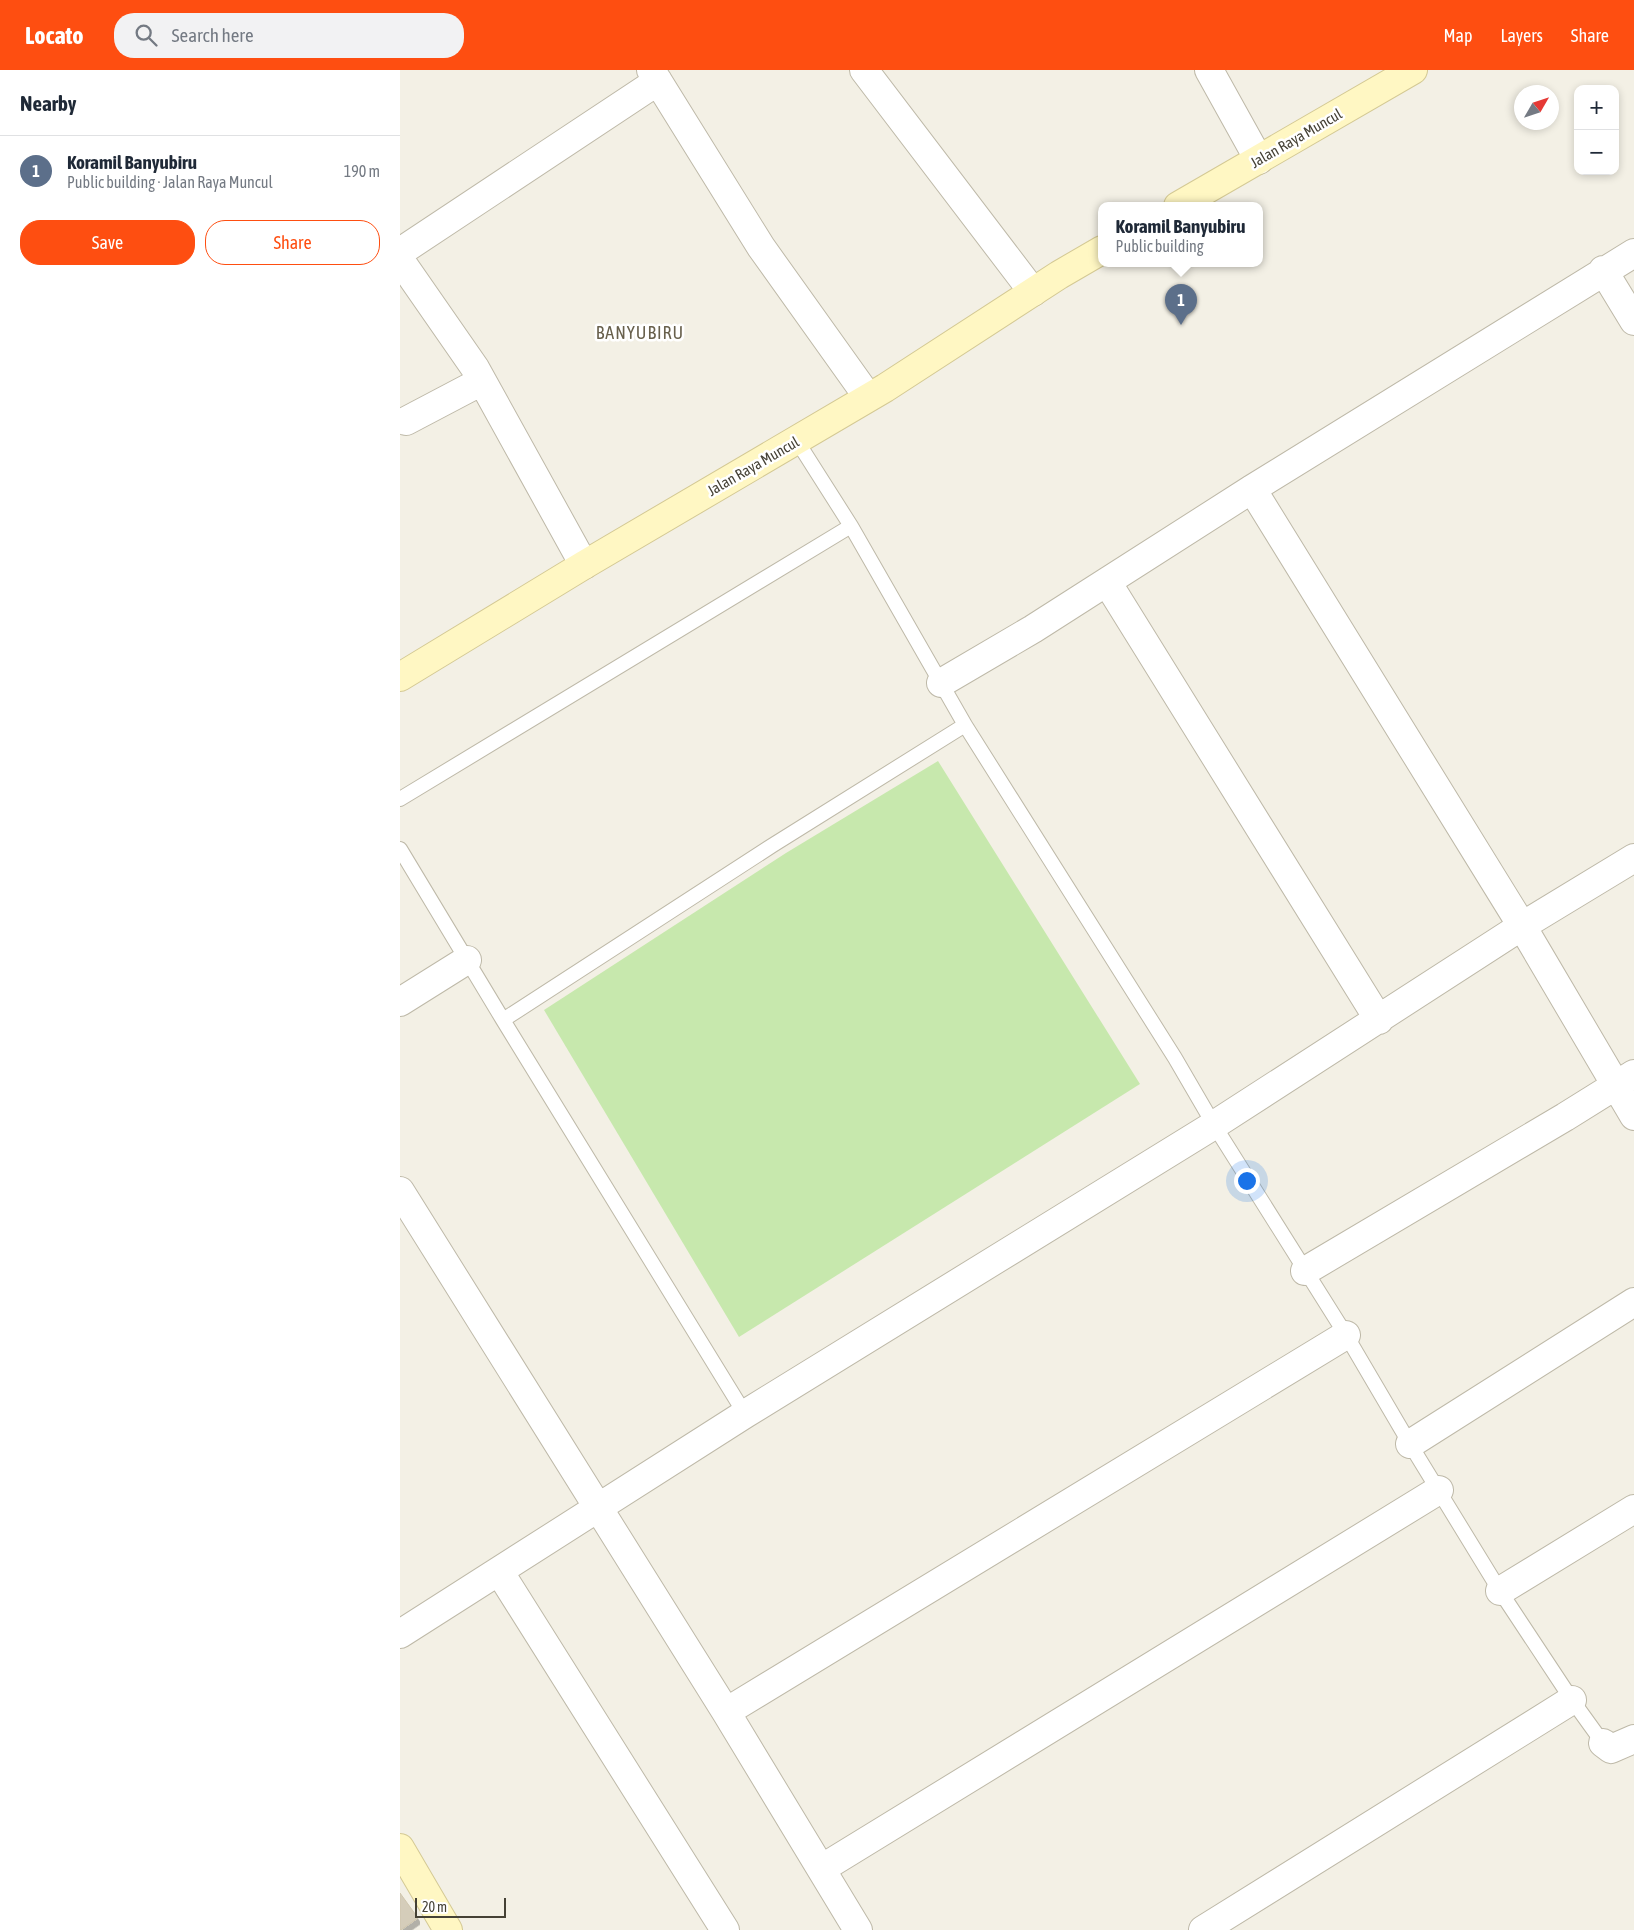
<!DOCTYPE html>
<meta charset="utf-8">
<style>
:root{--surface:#fff;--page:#f2f2f3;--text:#1f2937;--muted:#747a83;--line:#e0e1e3;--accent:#fe4e11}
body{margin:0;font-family:"Asap Condensed",sans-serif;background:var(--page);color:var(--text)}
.controls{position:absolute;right:15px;top:15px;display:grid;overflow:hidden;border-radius:10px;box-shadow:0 2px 8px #0003}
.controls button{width:45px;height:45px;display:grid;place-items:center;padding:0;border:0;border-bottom:1px solid var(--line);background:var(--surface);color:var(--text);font:25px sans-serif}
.compass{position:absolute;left:1114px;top:15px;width:45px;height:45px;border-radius:50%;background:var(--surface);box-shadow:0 2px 8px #0003;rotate:51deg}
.scale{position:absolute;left:15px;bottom:12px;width:91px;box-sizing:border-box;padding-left:5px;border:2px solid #454135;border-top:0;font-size:14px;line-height:18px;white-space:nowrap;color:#454135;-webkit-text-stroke:4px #fff;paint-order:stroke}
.you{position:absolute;left:846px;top:1110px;width:18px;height:18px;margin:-12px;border:4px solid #fff;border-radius:50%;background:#1a73e8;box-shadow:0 0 0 8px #1a73e833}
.badge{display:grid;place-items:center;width:32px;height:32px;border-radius:50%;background:var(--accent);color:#fff;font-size:16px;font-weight:700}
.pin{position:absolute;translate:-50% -41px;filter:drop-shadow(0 1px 2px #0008)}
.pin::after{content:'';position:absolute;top:26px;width:18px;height:15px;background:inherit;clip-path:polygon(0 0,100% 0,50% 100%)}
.popup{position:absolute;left:698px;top:132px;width:165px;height:65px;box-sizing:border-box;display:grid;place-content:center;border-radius:10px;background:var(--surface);filter:drop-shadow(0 1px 4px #0005);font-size:16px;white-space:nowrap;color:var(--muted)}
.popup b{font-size:19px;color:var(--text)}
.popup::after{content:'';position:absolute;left:50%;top:100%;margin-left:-10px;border:10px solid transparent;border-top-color:var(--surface)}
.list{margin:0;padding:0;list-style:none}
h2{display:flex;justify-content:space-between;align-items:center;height:65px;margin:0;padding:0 20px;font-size:21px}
h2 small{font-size:16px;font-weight:400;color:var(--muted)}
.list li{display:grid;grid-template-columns:32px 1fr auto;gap:15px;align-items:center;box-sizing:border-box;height:70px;padding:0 20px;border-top:1px solid var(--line)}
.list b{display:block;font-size:19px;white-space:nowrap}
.list p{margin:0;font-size:16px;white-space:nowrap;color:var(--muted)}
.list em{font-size:16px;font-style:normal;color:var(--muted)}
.actions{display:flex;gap:10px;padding:15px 20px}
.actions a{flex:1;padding:11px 0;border:1px solid var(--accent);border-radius:20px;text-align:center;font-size:18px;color:var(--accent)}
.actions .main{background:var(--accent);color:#fff}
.icon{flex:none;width:28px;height:28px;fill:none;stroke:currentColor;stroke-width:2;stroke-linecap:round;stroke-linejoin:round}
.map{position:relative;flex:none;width:1234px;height:1860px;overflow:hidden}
header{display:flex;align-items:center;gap:30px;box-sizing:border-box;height:70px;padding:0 25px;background:var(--accent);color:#fff}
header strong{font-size:24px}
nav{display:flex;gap:28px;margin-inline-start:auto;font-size:18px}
.search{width:350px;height:45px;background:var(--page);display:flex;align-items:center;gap:12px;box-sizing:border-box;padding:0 18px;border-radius:20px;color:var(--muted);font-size:19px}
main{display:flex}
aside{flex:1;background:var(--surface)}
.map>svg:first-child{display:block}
.green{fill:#c7e8ad}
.building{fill:#d5cdba;stroke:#d0c6ad;filter:url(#shadow)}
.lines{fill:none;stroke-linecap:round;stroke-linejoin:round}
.service-casing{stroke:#beb9a8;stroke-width:16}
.minor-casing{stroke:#beb9a8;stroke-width:30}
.secondary-casing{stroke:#d4c994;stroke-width:30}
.service{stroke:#fff;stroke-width:14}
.minor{stroke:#fff;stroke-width:28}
.secondary{stroke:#fff7c3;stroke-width:28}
.labels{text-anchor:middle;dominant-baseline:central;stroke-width:5;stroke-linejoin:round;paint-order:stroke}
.street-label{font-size:15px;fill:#454135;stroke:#fff}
.quarter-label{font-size:18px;letter-spacing:1px;fill:#68604c;stroke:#fff}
</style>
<header>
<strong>Locato</strong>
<div class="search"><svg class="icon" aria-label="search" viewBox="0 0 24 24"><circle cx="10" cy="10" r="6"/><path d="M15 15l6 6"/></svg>Search here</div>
<nav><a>Map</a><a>Layers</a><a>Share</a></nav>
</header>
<main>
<aside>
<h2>Nearby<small></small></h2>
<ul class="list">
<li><span class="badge" style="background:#5c6f8a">1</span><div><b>Koramil Banyubiru</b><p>Public building · Jalan Raya Muncul</p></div><em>190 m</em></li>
</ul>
<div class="actions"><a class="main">Save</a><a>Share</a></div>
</aside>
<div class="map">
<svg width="1234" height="1860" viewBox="0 0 1234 1860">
<defs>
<filter id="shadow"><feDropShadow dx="3" dy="5.5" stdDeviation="0" flood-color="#0004"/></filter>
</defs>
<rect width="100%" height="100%" fill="#f3f0e5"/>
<!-- green -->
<path class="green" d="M538 691 740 1014 339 1267 144 940 386 783Z"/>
<!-- building -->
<path class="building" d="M0 1823 18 1848 1 1860H0Z"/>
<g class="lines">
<!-- service casing -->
<g class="service-casing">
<path id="service" d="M397 371 451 456 565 655 775 988 814 1055 946 1265 1010 1374 1100 1521 1172 1630 1203 1673
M0 729 451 456
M0 779 103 950 345 1344
M103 950 373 775 565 655"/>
</g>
<!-- minor casing -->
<g class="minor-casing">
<path id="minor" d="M251 0 361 177 468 327
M464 0 633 222
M809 0 859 90
M0 182 258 11
M0 190 75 298 184 495
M1203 200 1234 251
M6 351 82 311
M852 419 1122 856 1234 1046
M707 512 979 950
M541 613 633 559 852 419 1234 183
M0 932 67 890
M0 1121 326 1642 458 1860
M905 1201 1165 1047 1234 1004
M1010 1374 1234 1232
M99 1501 325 1860
M1100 1521 1234 1439
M0 1564 345 1344 814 1055 1122 856 1234 788
M326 1642 946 1265
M1203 1673 1211 1679 1234 1669
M421 1799 1039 1420
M803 1860 1172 1630"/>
</g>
<!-- secondary casing -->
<g class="secondary-casing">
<path id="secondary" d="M778 136 1013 0
M0 607 184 495 485 318 659 205 702 180
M0 1778 48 1860"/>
</g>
<!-- service -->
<use href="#service" class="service"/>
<!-- minor -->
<use href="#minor" class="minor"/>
<!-- secondary -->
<use href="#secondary" class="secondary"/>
</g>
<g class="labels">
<!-- street labels -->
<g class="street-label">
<text transform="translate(896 68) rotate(-30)">Jalan Raya Muncul</text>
<text transform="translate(353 396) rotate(-30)">Jalan Raya Muncul</text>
</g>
<!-- quarter labels -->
<g class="quarter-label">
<text x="240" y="262">BANYUBIRU</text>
</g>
</g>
</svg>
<div class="controls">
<button>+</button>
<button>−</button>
</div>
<svg class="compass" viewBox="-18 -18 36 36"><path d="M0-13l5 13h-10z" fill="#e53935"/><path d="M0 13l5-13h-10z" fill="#747a83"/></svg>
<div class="scale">20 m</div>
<div class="you"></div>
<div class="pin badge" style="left:781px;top:255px;background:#5c6f8a">1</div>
<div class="popup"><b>Koramil Banyubiru</b>Public building</div>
</div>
</main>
